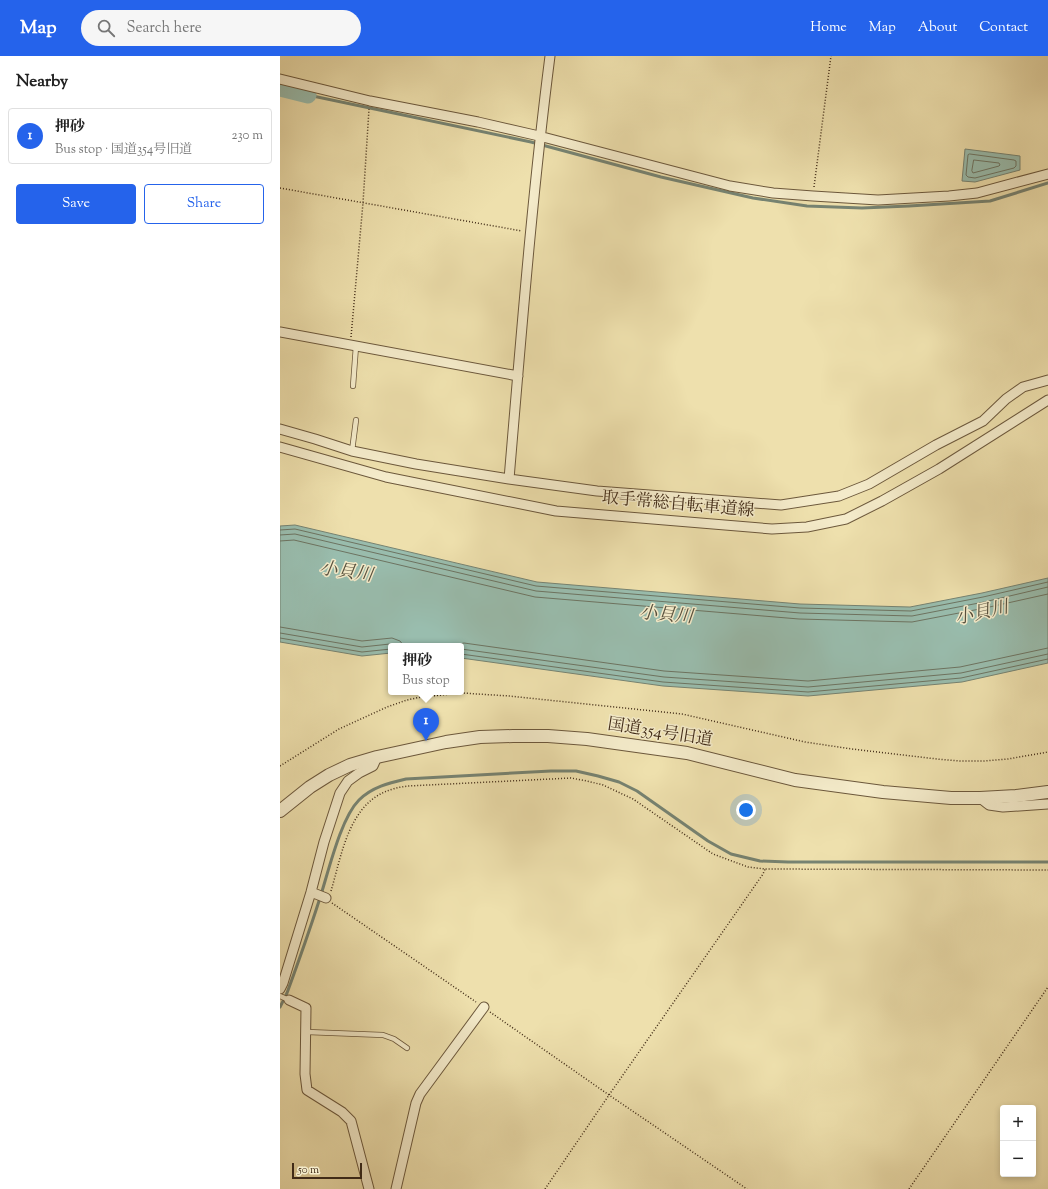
<!DOCTYPE html>
<meta charset="utf-8">
<style>
:root{--surface:#fff;--page:#f6f6f6;--text:#222;--muted:#767676;--line:#e0e0e0;--accent:#2563eb}
body{margin:0;font-family:"Sorts Mill Goudy","Noto Serif JP",serif;background:var(--page);color:var(--text)}
.controls{position:absolute;right:12px;bottom:12px;display:grid;overflow:hidden;border-radius:4px;box-shadow:0 2px 6px #0003}
.controls button{width:36px;height:36px;display:grid;place-items:center;padding:0;border:0;border-bottom:1px solid var(--line);background:var(--surface);color:var(--text);font:20px sans-serif}
.scale{position:absolute;left:12px;bottom:10px;width:70px;box-sizing:border-box;padding-left:4px;border:2px solid #412b17;border-top:0;font-size:11px;line-height:14px;white-space:nowrap;color:#412b17;-webkit-text-stroke:3px #f4ebca;paint-order:stroke}
.you{position:absolute;left:466px;top:754px;width:14px;height:14px;margin:-10px;border:3px solid #fff;border-radius:50%;background:#1a73e8;box-shadow:0 0 0 6px #1a73e833}
.badge{display:grid;place-items:center;width:26px;height:26px;border-radius:50%;background:var(--accent);color:#fff;font-size:13px;font-weight:700}
.pin{position:absolute;translate:-50% -33px;filter:drop-shadow(0 1px 2px #0008)}
.pin::after{content:'';position:absolute;top:21px;width:14px;height:12px;background:inherit;clip-path:polygon(0 0,100% 0,50% 100%)}
.popup{position:absolute;left:108px;top:587px;width:76px;height:52px;box-sizing:border-box;display:grid;place-content:center;border-radius:4px;background:var(--surface);filter:drop-shadow(0 1px 3px #0005);font-size:13px;white-space:nowrap;color:var(--muted)}
.popup b{font-size:15px;color:var(--text)}
.popup::after{content:'';position:absolute;left:50%;top:100%;margin-left:-8px;border:8px solid transparent;border-top-color:var(--surface)}
.list{margin:0;padding:0;list-style:none}
h2{display:flex;justify-content:space-between;align-items:center;height:52px;margin:0;padding:0 16px;font-size:17px}
h2 small{font-size:13px;font-weight:400;color:var(--muted)}
.list li{display:grid;grid-template-columns:26px 1fr auto;gap:12px;align-items:center;box-sizing:border-box;height:56px;margin:0 8px 8px;padding:0 8px;border:1px solid var(--line);border-radius:4px}
.list b{display:block;font-size:15px;white-space:nowrap}
.list p{margin:0;font-size:13px;white-space:nowrap;color:var(--muted)}
.list em{font-size:13px;font-style:normal;color:var(--muted)}
.actions{display:flex;gap:8px;padding:12px 16px}
.actions a{flex:1;padding:9px 0;border:1px solid var(--accent);border-radius:4px;text-align:center;font-size:14px;color:var(--accent)}
.actions .main{background:var(--accent);color:#fff}
.icon{flex:none;width:22px;height:22px;fill:none;stroke:currentColor;stroke-width:2;stroke-linecap:round;stroke-linejoin:round}
.map{position:relative;flex:none;width:768px;height:1133px;overflow:hidden}
header{display:flex;align-items:center;gap:24px;box-sizing:border-box;height:56px;padding:0 20px;background:var(--accent);color:#fff}
header strong{font-size:19px}
nav{display:flex;gap:22px;margin-inline-start:auto;font-size:14px}
.search{width:280px;height:36px;background:var(--page);display:flex;align-items:center;gap:10px;box-sizing:border-box;padding:0 14px;border-radius:22px;color:var(--muted);font-size:15px}
main{display:flex}
aside{flex:1;background:var(--surface)}
.map>svg:first-child{display:block}
.water{fill:#99bdae;stroke:#768372}
.lines{fill:none;stroke-linecap:round;stroke-linejoin:round}
.shore{stroke:#6d7462;stroke-width:1}
.stream{stroke:#768372;stroke-width:3}
.river{stroke:#99bdae;stroke-width:17}
.service-casing{stroke:#6c583c;stroke-width:6}
.minor-casing{stroke:#6c583c;stroke-width:11}
.tertiary-casing{stroke:#6c583c;stroke-width:14}
.path{stroke:#412b17;stroke-width:1.5;stroke-dasharray:1 2;stroke-linecap:butt}
.service{stroke:#f4ebca;stroke-width:4.5}
.minor{stroke:#f4ebca;stroke-width:9}
.tertiary{stroke:#f4ebca;stroke-width:12}
.labels{text-anchor:middle;dominant-baseline:central;stroke-width:3;stroke-linejoin:round;paint-order:stroke}
.street-label{font-size:17px;fill:#412b17;stroke:#f4ebca}
.water-label{font-size:18px;font-style:italic;fill:#57503d;stroke:#f4ebca}
</style>
<header>
<strong>Map</strong>
<div class="search"><svg class="icon" aria-label="search" viewBox="0 0 24 24"><circle cx="10" cy="10" r="6"/><path d="M15 15l6 6"/></svg>Search here</div>
<nav><a>Home</a><a>Map</a><a>About</a><a>Contact</a></nav>
</header>
<main>
<aside>
<h2>Nearby<small></small></h2>
<ul class="list">
<li><span class="badge">1</span><div><b>押砂</b><p>Bus stop · 国道354号旧道</p></div><em>230 m</em></li>
</ul>
<div class="actions"><a class="main">Save</a><a>Share</a></div>
</aside>
<div class="map">
<svg width="768" height="1133" viewBox="0 0 768 1133">
<rect width="100%" height="100%" fill="#eee0ad"/>
<filter id="stains"><feTurbulence type="fractalNoise" baseFrequency=".005" numOctaves="4"/><feColorMatrix values="0 0 0 0 .2 0 0 0 0 .09 0 0 0 0 .02 0 0 0 .5 -.17"/></filter>
<radialGradient id="worn" r=".72"><stop offset=".6" stop-color="#630" stop-opacity="0"/><stop offset="1" stop-color="#630" stop-opacity=".3"/></radialGradient>
<!-- water -->
<path class="water" d="M685 93 740 100V114L695 126 682 125Z
M15 469 257 526 520 548 630 551 702 537 768 522V607L682 626 528 640 383 630 181 602V590H111V597L82 600 0 586V470Z"/>
<g class="lines">
<!-- shore -->
<path class="shore" d="M690 98 734 104 736 105V110L734 112 695 122 688 121 686 119 688 99Z
M694 104 719 107 720 109 719 110 693 117 692 115Z
M0 474 15 473 256 530 520 552 631 555 703 541 768 526
M0 479 15 478 256 535 520 557 632 560 704 546 768 531
M0 485 14 484 255 541 519 563 632 566 705 552 768 538
M0 571 82 585 112 582 120 585 124 590
M0 577 82 591 110 588 116 590
M0 582 82 596 111 593
M173 590 179 588 184 587 384 615 528 625 680 611 768 592
M181 593 384 621 528 631 681 617 768 598
M181 598 383 626 528 636 681 622 768 603"/>
<!-- stream -->
<path class="stream" d="M28 39 251 86 381 121 473 142 527 150 582 152 629 150 710 145 768 127
M0 951 7 937C18 907 29 876 39 845 48 818 60 763 79 744 92 731 109 727 126 723L271 715H296L318 720 339 726 357 735 428 785 451 798 480 805 508 806H768"/>
<!-- river -->
<path class="river" d="M0 32 28 39"/>
<!-- service casing -->
<g class="service-casing">
<path id="service" d="M73 330 76 290
M72 395 76 364
M0 940 9 944
M27 976 103 979 114 983 127 992"/>
</g>
<!-- minor casing -->
<g class="minor-casing">
<path id="minor" d="M0 23 90 45 198 66 259 80 450 130 493 137 533 140 598 144 669 140 697 137 768 118
M0 276 238 320
M0 373 35 383 72 395 136 408 229 423 317 435 501 449 559 440 589 428 656 389 703 365 726 343 743 331 768 324
M0 391 106 421 276 455 492 473 527 471 566 463 602 445 659 413 768 344
M229 423C241 282 252 140 270 0
M700 742 709 749 723 751 768 748
M31 836 46 842
M0 933 3 927 31 836 44 786 60 737 68 725 79 717 93 710 97 701
M9 944 26 952 25 1018 27 1034 62 1056 71 1065 89 1133
M116 1133 136 1047 140 1038 204 951"/>
</g>
<!-- tertiary casing -->
<g class="tertiary-casing">
<path id="tertiary" d="M0 755 30 731 49 719 70 709 97 701 166 686 200 681 233 680H268L307 683 407 697 515 724 603 736 671 742H700L736 740 768 736"/>
</g>
<!-- path -->
<path class="path" d="M534 131 551 0
M0 132 242 175
M71 281 83 147 89 53
M0 710 59 673 107 651 127 644 141 641 182 637 229 640 402 658 525 686 572 693 657 703 680 705H704L728 703 768 696
M51 835C62 798 69 745 113 733 118 731 123 731 128 730L291 722 307 725 323 729 353 743 433 798 468 811 485 813 768 814
M52 847 196 946
M210 956 329 1039 467 1133
M265 1133 329 1039 483 818 485 813
M629 1133 768 931"/>
<!-- service -->
<use href="#service" class="service"/>
<!-- minor -->
<use href="#minor" class="minor"/>
<!-- tertiary -->
<use href="#tertiary" class="tertiary"/>
</g>
<g class="labels">
<!-- street labels -->
<g class="street-label">
<text transform="translate(398 449) rotate(5)">取手常総自転車道線</text>
<text transform="translate(380 677) rotate(9)">国道354号旧道</text>
</g>
<!-- water labels -->
<g class="water-label">
<text transform="translate(66 517) rotate(8)">小貝川</text>
<text transform="translate(702 558) rotate(-13)">小貝川</text>
<text transform="translate(386 560) rotate(5)">小貝川</text>
</g>
</g>
<rect width="100%" height="100%" filter="url(#stains)"/>
<rect width="100%" height="100%" fill="url(#worn)"/>
</svg>
<div class="controls">
<button>+</button>
<button>−</button>
</div>
<div class="scale">50 m</div>
<div class="you"></div>
<div class="pin badge" style="left:146px;top:685px">1</div>
<div class="popup"><b>押砂</b>Bus stop</div>
</div>
</main>
